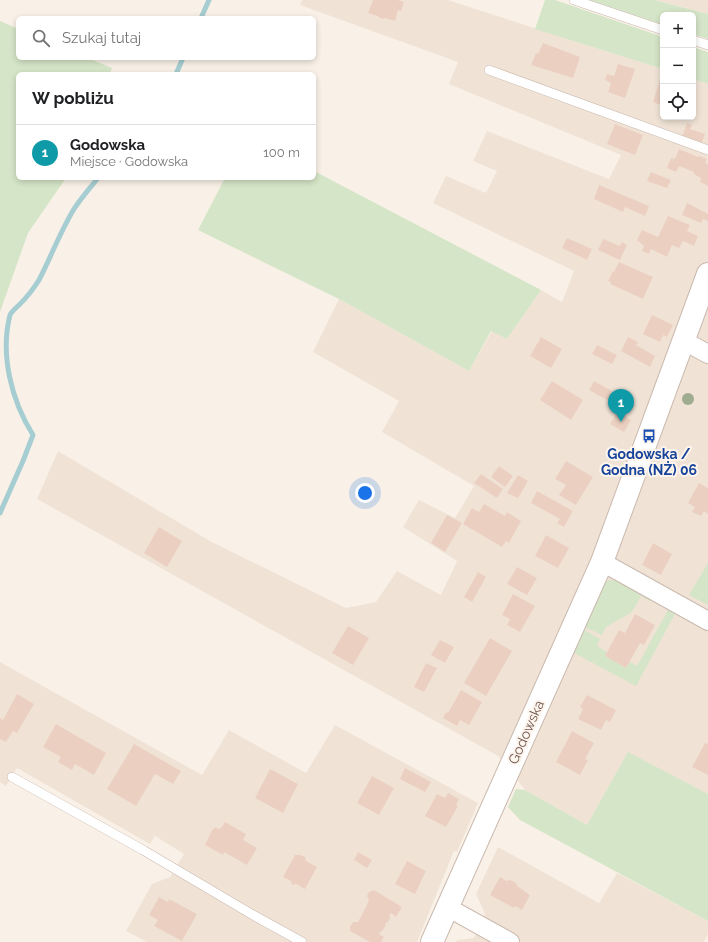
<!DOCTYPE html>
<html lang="pl">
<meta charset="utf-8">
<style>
:root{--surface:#fff;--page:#f6f6f6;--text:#202124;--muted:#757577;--line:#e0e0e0;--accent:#d46f5c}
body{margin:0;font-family:Raleway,sans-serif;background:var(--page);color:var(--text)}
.controls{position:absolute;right:12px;top:12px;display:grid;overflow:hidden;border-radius:6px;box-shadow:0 2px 6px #0003}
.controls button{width:36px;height:36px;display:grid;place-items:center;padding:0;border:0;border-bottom:1px solid var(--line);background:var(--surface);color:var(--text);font:20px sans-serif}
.you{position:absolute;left:365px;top:493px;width:14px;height:14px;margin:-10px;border:3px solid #fff;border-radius:50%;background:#1a73e8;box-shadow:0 0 0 6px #1a73e833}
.badge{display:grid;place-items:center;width:26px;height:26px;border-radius:50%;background:var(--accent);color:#fff;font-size:13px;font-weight:700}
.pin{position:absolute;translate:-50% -33px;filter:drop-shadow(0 1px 2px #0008)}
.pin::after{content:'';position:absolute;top:21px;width:14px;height:12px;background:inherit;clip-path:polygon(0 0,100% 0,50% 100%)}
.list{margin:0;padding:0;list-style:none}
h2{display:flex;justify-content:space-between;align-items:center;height:52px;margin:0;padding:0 16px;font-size:17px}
h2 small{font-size:13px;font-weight:400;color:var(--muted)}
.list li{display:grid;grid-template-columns:26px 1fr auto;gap:12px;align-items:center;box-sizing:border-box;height:56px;padding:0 16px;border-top:1px solid var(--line)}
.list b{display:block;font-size:15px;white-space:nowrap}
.list p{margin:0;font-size:13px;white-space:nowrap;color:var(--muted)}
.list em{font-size:13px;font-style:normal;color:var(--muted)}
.icon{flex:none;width:22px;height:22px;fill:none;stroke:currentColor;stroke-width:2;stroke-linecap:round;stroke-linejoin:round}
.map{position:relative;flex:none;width:708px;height:942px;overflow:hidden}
.search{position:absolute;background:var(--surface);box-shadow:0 2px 6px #0003;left:16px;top:16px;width:300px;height:44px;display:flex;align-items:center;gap:10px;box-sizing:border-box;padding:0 14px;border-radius:6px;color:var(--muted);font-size:15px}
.panel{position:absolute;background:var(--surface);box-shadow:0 2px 6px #0003;left:16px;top:72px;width:300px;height:108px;border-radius:6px}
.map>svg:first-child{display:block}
.residential{fill:#f0e3d6}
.green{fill:#d5e5c7}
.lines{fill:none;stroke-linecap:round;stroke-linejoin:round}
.stream{stroke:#a6cdd1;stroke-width:5}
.building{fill:#ebd0c2}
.service-casing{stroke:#cab9ae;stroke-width:10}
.minor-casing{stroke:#cab9ae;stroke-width:20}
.tertiary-casing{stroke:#cab9ae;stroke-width:24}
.service{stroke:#fff;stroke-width:9}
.minor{stroke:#fff;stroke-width:18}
.tertiary{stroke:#fff;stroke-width:22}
.tree{fill:#a0ac90}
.labels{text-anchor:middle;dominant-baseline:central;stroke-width:4;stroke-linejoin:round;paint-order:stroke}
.transit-label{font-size:14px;font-weight:bold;fill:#164399;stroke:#fdf5ed}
.street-label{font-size:14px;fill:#70584f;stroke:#fdf5ed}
</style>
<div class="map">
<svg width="708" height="942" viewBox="0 0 708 942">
<rect width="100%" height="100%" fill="#f9f1e7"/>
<!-- residential -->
<path class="residential" d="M302 0H448L583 44 663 69V117H693V79L708 84V794L628 753 587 825 525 790 498 756 37 499 58 451 210 541 346 608 376 602 397 571 441 595 457 561 403 527 419 500 455 518 474 486 382 432 399 401 313 352 339 299 469 371 492 331 507 339 541 290 562 302 574 271 433 203 446 176 486 193 497 171 473 161 487 131 609 179 621 155 449 84 458 62 300 5Z
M656 0H708V14L697 11Z
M0 662 202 775 229 730 306 773 335 725 478 803 457 852 454 851 417 942H147L126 931 152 884 170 877 184 854 155 836 150 844 17 768 6 786 0 782Z
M498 847 599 903 617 873 708 921V934L704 942H456L457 940 474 938 485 914 476 894Z"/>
<!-- green -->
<path class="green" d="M545 0H555L663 37V69L535 29Z
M589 0H655L708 14V39L693 34V15H663V25Z
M0 21 18 29V58H88L112 68 110 74H18V178H66L28 233 0 312Z
M693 47 708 52V84L693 79Z
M314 171 541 290 507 339 491 331 469 371 339 299 198 230 225 178H314Z
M708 563V605L689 595Z
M609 580 619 581 651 599 650 601 641 596 632 612 606 627 602 635 582 626 601 585Z
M668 610 675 614 636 686 574 653V645L581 628 600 639 597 646 607 652 605 656 626 668 630 662 637 666Z
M628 752 708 794V921L520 820 508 807 516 789 525 790 587 825Z"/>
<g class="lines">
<!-- stream -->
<path class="stream" d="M201 18 209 0
M176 74 183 58
M0 513 23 461 33 435C11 400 0 354 10 315 12 311 17 307 20 304 27 297 34 288 39 280 51 257 60 232 74 209 81 198 90 188 98 178"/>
</g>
<!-- building -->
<path class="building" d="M373 0H398L404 2 401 11 398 10 395 21 385 18 383 19 380 18 378 16 368 13Z
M543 43 580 57 573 78 531 65 536 53 538 54Z
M618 64 635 69 625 98 608 92 611 83 605 80 607 74 614 76Z
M660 80 663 81V106L653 102Z
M687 123 692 125 690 129 705 134 701 145 682 137Z
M615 124 643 135 635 155 607 144Z
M679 149 698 157 699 156 707 159 705 163 708 164V186L700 182 701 178 694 174V172L679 166 676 172 667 168 671 158 675 159Z
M651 172 671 180 667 188 647 181Z
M599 185 649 206 645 216 625 207 623 212 594 199Z
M687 203 708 214V221L703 219 701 223 682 215Z
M668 216 690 225 687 231 698 236 694 246 683 241 679 248 672 245 667 257 651 249 649 254 642 251 644 246 637 240 642 230 658 237Z
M567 238 592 249 587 260 562 248Z
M603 239 620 246 622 242 627 245 620 260 598 250Z
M619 262 653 277 643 299 610 284 611 282 608 281 613 271 614 272Z
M652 315 673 325 667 337 663 335 660 342 643 334Z
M541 337 562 349 551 368 530 356Z
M628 337 638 342 636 345 655 356 650 367 621 351Z
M597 345 617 355 612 364 592 354Z
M552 381 583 400 571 420 540 400Z
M594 381 612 391 607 400 589 390Z
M618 411 631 420 624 432 610 424Z
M566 461 593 477 576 505 559 495 566 485 555 479Z
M499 466 513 476 505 487 491 477Z
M481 474 503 489 497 498 474 483Z
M518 475 528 481 518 498 507 493Z
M699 483 708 488V514L704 511 701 516 692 512 695 507 688 503Z
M537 491 573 511 564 527 557 523 560 519 531 503Z
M484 504 505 516 507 512 521 521 509 543 506 541 502 547 463 524 472 508 479 512Z
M447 515 462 523 445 552 431 543Z
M159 527 182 541 167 567 144 553Z
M546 535 569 548 558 568 535 556Z
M653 543 672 554 661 575 642 565Z
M517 567 537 578 527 595 507 584Z
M478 572 486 577 472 602 464 597Z
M513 594 535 606 520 632 507 625 510 619 502 615Z
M635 614 655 625 644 645 640 643 626 668 605 656 619 630 625 633Z
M348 626 369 638 353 665 332 653Z
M490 638 512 651 486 696 464 683Z
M440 640 454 647 445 663 431 655Z
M426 663 437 668 424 692 414 687Z
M461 690 482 702 469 725 460 720 457 726 443 718 446 712 448 713Z
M17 694 34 704 17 733 13 731 6 742 0 739V718L3 720Z
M587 695 616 710 610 722 606 720 601 730 578 719 583 709 580 707Z
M56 724 106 753 94 775 75 764 72 770 58 762 61 757 43 747Z
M572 731 594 743 585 759 588 760 580 775 556 762Z
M705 743 708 744V775L692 767Z
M134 744 181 771 173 784 155 774 136 806 107 789Z
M405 768 431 782 425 792 400 779Z
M270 769 298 784 283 813 255 798Z
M372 776 394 788 379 815 357 803Z
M448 793 459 799 456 805 458 806 446 827 425 816 437 794 445 798Z
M225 822 246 834 243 840 257 848 247 865 224 852 223 855 205 845 212 830 216 827 218 829 221 828Z
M358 852 372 860 367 868 354 860Z
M295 855H300L305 857 306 861 317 867 305 889 296 884 292 885 291 881 283 877Z
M407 861 426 871 415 894 395 884Z
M500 877 507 881 510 880 516 883 517 886 530 895 522 910 515 906 514 908 490 895Z
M374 890 402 907 396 917 391 913 389 916 390 919 387 923H385L386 925 383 930 380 932 379 934 384 937 381 942H370L350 931V927L353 922H358L369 901 367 896 369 892Z
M159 897 168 902 169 899 197 914 182 941 154 926 158 920 149 915Z"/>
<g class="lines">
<!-- service casing -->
<g class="service-casing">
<path id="service" d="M574 0 663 30
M693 40 708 45
M489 70 708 150
M12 777 143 850 253 915 302 942"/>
</g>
<!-- minor casing -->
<g class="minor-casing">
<path id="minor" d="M684 341 708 354
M602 562 708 621
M447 907 510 942"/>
</g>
<!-- tertiary casing -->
<g class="tertiary-casing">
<path id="tertiary" d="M432 942 602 562 708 274"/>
</g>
<!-- service -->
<use href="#service" class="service"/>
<!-- minor -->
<use href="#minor" class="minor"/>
<!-- tertiary -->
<use href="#tertiary" class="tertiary"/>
</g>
<!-- trees -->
<circle class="tree" cx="688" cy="399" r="6"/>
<!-- icons -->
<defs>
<g id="bus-bare" transform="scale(1.08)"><path d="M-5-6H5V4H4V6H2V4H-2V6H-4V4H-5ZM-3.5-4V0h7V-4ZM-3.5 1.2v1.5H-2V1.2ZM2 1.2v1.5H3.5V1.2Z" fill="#1a4fb4" stroke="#fdf5ed" stroke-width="2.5" paint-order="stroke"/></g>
</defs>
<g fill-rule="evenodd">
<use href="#bus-bare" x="649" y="436"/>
</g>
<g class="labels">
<!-- transit labels -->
<g class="transit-label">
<text x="649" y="454">Godowska /<tspan x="649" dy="16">Godna (NŻ) 06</tspan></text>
</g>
<!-- street labels -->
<g class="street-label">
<text transform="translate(526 732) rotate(-66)">Godowska</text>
</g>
</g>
</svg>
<div class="controls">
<button>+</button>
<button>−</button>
<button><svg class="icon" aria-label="locate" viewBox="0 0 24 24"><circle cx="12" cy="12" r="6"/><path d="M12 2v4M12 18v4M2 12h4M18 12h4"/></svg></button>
</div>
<div class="you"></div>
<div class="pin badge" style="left:621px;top:422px;background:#0f9aa8">1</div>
<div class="search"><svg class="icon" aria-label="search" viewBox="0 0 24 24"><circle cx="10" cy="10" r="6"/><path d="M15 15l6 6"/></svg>Szukaj tutaj</div>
<section class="panel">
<h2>W pobliżu<small></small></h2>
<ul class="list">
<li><span class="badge" style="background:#0f9aa8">1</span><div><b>Godowska</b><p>Miejsce · Godowska</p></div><em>100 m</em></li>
</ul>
</section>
</div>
